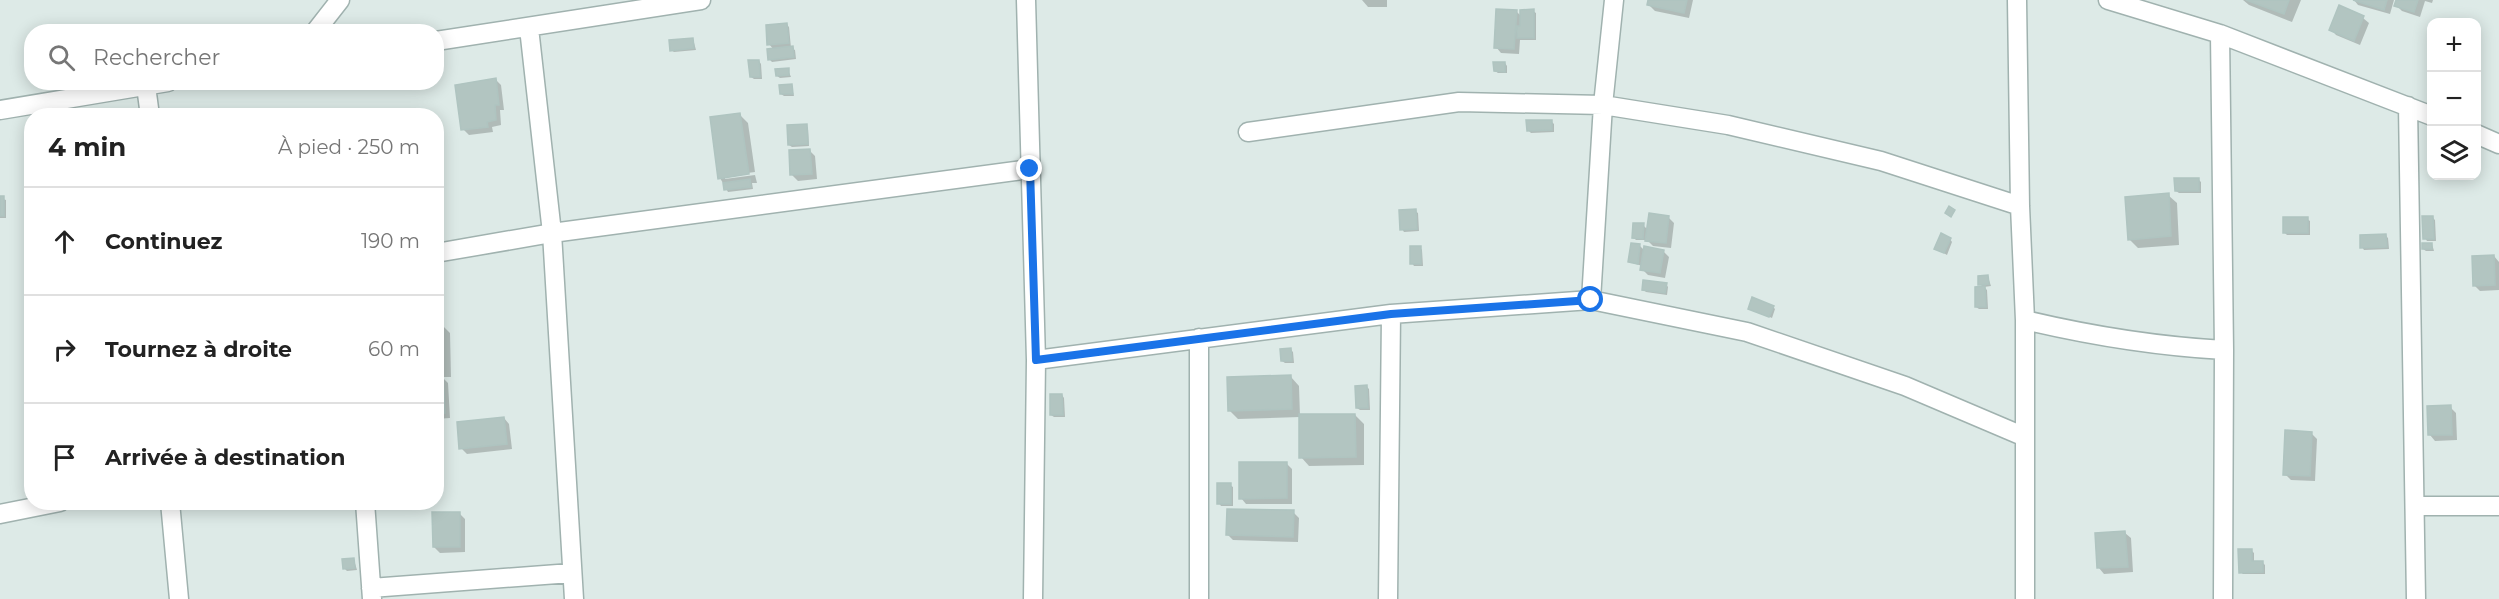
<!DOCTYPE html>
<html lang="fr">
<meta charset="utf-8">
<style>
:root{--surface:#fff;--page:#f2f2f2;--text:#222;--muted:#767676;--line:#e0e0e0}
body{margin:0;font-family:Montserrat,sans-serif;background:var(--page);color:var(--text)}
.controls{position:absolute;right:18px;top:18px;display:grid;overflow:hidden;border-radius:12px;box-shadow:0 3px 15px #0003}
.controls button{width:54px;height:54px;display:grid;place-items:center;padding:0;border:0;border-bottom:2px solid var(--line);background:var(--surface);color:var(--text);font:30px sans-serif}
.stop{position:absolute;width:18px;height:18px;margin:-14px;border:4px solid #1a73e8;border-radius:50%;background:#fff}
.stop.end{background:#1a73e8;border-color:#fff;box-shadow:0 2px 6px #0008}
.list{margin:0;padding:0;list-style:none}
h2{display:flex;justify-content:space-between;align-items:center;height:78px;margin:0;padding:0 24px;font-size:26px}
h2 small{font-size:20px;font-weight:400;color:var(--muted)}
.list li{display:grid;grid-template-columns:39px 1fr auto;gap:18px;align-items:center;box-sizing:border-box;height:108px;padding:0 24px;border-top:2px solid var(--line)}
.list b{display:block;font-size:22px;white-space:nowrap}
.list em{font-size:20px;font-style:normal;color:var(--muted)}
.icon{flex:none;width:33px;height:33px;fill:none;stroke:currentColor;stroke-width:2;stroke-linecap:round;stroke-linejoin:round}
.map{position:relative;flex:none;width:2499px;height:599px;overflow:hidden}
.search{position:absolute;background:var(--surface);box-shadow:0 3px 15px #0003;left:24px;top:24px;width:420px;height:66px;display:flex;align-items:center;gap:15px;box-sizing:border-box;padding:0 21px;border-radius:24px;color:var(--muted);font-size:22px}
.panel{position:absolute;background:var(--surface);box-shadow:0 3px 15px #0003;left:24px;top:108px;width:420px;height:402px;border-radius:24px}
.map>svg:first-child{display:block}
.shadow{fill:#0003}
.building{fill:#b2c5c1;stroke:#afc4c0;stroke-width:1.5}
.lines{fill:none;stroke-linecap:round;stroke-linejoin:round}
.minor-casing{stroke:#a0b2af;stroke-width:21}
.minor{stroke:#fff;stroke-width:18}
.route{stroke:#1a73e8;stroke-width:8}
</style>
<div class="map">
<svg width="2499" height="599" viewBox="0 0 2499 599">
<rect width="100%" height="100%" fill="#ddeae7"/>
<!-- shadow -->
<path class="shadow" d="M1362 0H1387V7H1368Z
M1650 0H1693L1689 18 1655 11 1649 5Z
M2243 0H2301L2292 22 2249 5Z
M2354 0H2394L2390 14 2358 5Z
M2398 0H2433L2432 3 2425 1 2420 17 2402 11 2396 5Z
M2340 7 2363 18 2369 23 2360 45 2336 35 2331 29Z
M1516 11 1522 17 1533 11 1536 13V40H1520L1519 54 1501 53 1496 47Z
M787 25 789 27 791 48 795 50 796 59 772 62 770 60 774 50 769 44Z
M693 39 696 50 674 52 671 50Z
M759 61 761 64 762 79H754L751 77Z
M1505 63 1507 66V73H1498L1495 71Z
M788 70 791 77 780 78 777 76Z
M496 80 501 85 504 110H500L501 125 492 127 493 132 469 135 463 129Z
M791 85 794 96H784L781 94Z
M739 114 748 123 755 172 725 176V179L755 175 757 183H752L753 189 728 192 720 178Z
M1551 121 1554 124V132L1531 133 1528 130Z
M806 125 808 128 809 146 792 147 789 145Z
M810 151 815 156 817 179 798 181 792 175Z
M2198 179 2201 182V193H2179L2176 191Z
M2168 195 2177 203 2179 245 2138 248 2129 239Z
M0 198 6 200V218H0Z
M1415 211 1418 213 1419 231 1404 232 1402 229Z
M1668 217 1674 223 1671 248 1653 246 1645 238V240H1636L1634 238 1643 225 1648 230Z
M2432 217 2435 220 2436 241H2427L2425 238Z
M2307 219 2310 221V235H2287L2284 232Z
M2385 235 2388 238 2389 249 2364 250 2362 247Z
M1950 239 1952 242 1947 255 1935 248Z
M2432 244 2434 251H2426L2423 249Z
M1640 246 1645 251H1663L1669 257 1665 278 1648 275 1642 269V266L1630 262Z
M1420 247 1422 250 1423 266H1414L1412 263Z
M2494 256 2499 262V290L2480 291 2474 285Z
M1988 277 1991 286 1984 287 1987 290 1988 309H1979L1976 307 1984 288 1980 284Z
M1666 284 1668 287 1667 295 1646 292 1643 289Z
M1773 307 1775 309 1772 318 1750 308Z
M441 324 450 333 451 377H442L448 383 450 418 436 419V325Z
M1291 350 1293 352 1294 363H1285L1282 361Z
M1291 377 1299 386 1300 416 1355 415 1364 424V465L1309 466 1301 457 1300 417 1238 419 1229 410Z
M1367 387 1369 389 1370 410H1360L1357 408Z
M1062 395 1064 398 1065 417H1054L1051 415Z
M2450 407 2456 413 2457 440 2435 441 2430 435Z
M504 418 509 424 512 449 467 454 461 448Z
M2311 433 2317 439 2315 481 2291 480 2285 474Z
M1286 463 1292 469V504H1246L1241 498Z
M1230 485 1233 487V506H1221L1219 503Z
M1293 512 1299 518 1298 542 1233 540 1228 535Z
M459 513 465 519V552L440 553 434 547Z
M2125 533 2131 538 2133 572 2104 574 2099 568Z
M2251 550 2254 553V562H2262L2265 565V574H2243L2240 572Z
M354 560 357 570 347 571 344 568Z"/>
<!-- building -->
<path class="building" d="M1648 0H1687L1684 13 1647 5Z
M2246 0H2289L2284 14Z
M2353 0H2387L2384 10Z
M2396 0H2418L2414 12 2394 6Z
M2339 5 2364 16 2354 41 2329 30Z
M1496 9 1517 10 1514 49 1494 48Z
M1534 9V38H1517V26H1520V10Z
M787 23 789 43 767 45 766 25Z
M693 38 694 48 670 51 669 40Z
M793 46 794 57 768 60 767 49Z
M748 60H759L760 77H750Z
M1493 62H1505V72L1494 71Z
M789 68V75L776 76 775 69Z
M496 78 499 105H495L496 120 487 122 488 127 461 130 455 85Z
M792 84 793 94H780L779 85Z
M740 113 749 174 718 179 710 117Z
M1526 120H1552V130L1527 131Z
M807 124 808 144 788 145 787 125Z
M810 149 812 174 790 175 789 150Z
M2174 178H2199V191H2175Z
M750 179 751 187 724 190 723 183Z
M2169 193 2171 236 2128 240 2125 197Z
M0 196H4V216H0Z
M1949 206 1955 210 1951 217 1945 213Z
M1416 209 1417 229 1400 230 1399 210Z
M1649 213 1669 216 1666 243 1645 241Z
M2422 216H2433L2434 239H2423Z
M2283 217H2308V233H2283Z
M1633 223H1644L1643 239 1632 238Z
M1941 233 1951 238 1944 253 1934 249Z
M2386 234 2387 247 2360 248V235Z
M1631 243 1640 244 1638 264 1628 262Z
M2422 243H2432V249H2422Z
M1410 246H1421V264H1410Z
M1644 246 1664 250 1660 273 1640 270Z
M2494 255 2495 285 2473 286 2472 256Z
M1988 275 1989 284 1978 285V276Z
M1643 280 1667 283 1665 293 1642 290Z
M1985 286 1986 307H1975V287Z
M1752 297 1774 306 1769 317 1748 309Z
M436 323H442L443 368 436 369Z
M1291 348 1292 361H1281L1280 349Z
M443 375 445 413 436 414V376Z
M1291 375 1292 409 1228 411 1227 377Z
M1367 385 1368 408H1356L1355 386Z
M1050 394H1062L1063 415H1050Z
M2451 405 2452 435H2428L2427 406Z
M1299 414H1355L1356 457 1299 458Z
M504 417 507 444 459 449 457 422Z
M2285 430 2312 432 2310 476 2283 475Z
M1239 462H1287V498L1239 499Z
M1217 483H1231V504H1217Z
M1227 509 1294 510 1293 537 1226 535Z
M432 512H460V547H433Z
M2125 531 2128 567 2097 568 2095 533Z
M2238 549H2252V561H2263V572L2239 573Z
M354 558 355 568 343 569 342 559Z"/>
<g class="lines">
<!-- minor casing -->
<g class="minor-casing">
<path id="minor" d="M1026 0 1036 360 1033 599
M1614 0 1603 105 1591 300 1747 332 1905 386 2025 437
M2017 0 2020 206 2025 320V599
M2108 0 2220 34 2432 116
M529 28 552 233 574 599
M315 32 340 0
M2220 34 2224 350 2223 599
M436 41 701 0
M146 86 150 116
M2408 106 2416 599
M0 110 168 82
M1248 132 1459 102 1603 105 1728 125 1881 161 2020 206
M2476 134 2499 144
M436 253 552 233 1030 169
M2025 320C2092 336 2155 346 2224 350
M1036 360 1391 314 1591 300
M170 502 179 599
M365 502 372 599
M2415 506H2499
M0 514 60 502
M371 588 571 573
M1199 599V338
M1388 599 1391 314"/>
</g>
<!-- minor -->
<use href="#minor" class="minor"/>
</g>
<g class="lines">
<!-- route -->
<path class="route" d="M1030 169 1036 360 1391 314 1591 300"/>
</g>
</svg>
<div class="controls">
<button>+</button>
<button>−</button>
<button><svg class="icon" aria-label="layers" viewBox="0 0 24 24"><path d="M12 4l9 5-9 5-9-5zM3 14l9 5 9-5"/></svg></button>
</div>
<div class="stop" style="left:1591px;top:300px"></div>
<div class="stop end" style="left:1030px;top:169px"></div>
<div class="search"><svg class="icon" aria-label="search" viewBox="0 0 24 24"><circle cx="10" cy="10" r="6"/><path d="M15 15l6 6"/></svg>Rechercher</div>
<section class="panel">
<h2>4 min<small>À pied · 250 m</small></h2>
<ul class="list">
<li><svg class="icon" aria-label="ahead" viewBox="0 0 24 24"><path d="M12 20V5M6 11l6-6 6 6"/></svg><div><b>Continuez</b></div><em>190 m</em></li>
<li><svg class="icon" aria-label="right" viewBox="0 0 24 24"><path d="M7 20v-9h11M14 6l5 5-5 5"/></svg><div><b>Tournez à droite</b></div><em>60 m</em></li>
<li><svg class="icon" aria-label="arrive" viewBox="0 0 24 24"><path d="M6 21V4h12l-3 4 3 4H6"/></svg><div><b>Arrivée à destination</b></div></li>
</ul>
</section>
</div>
